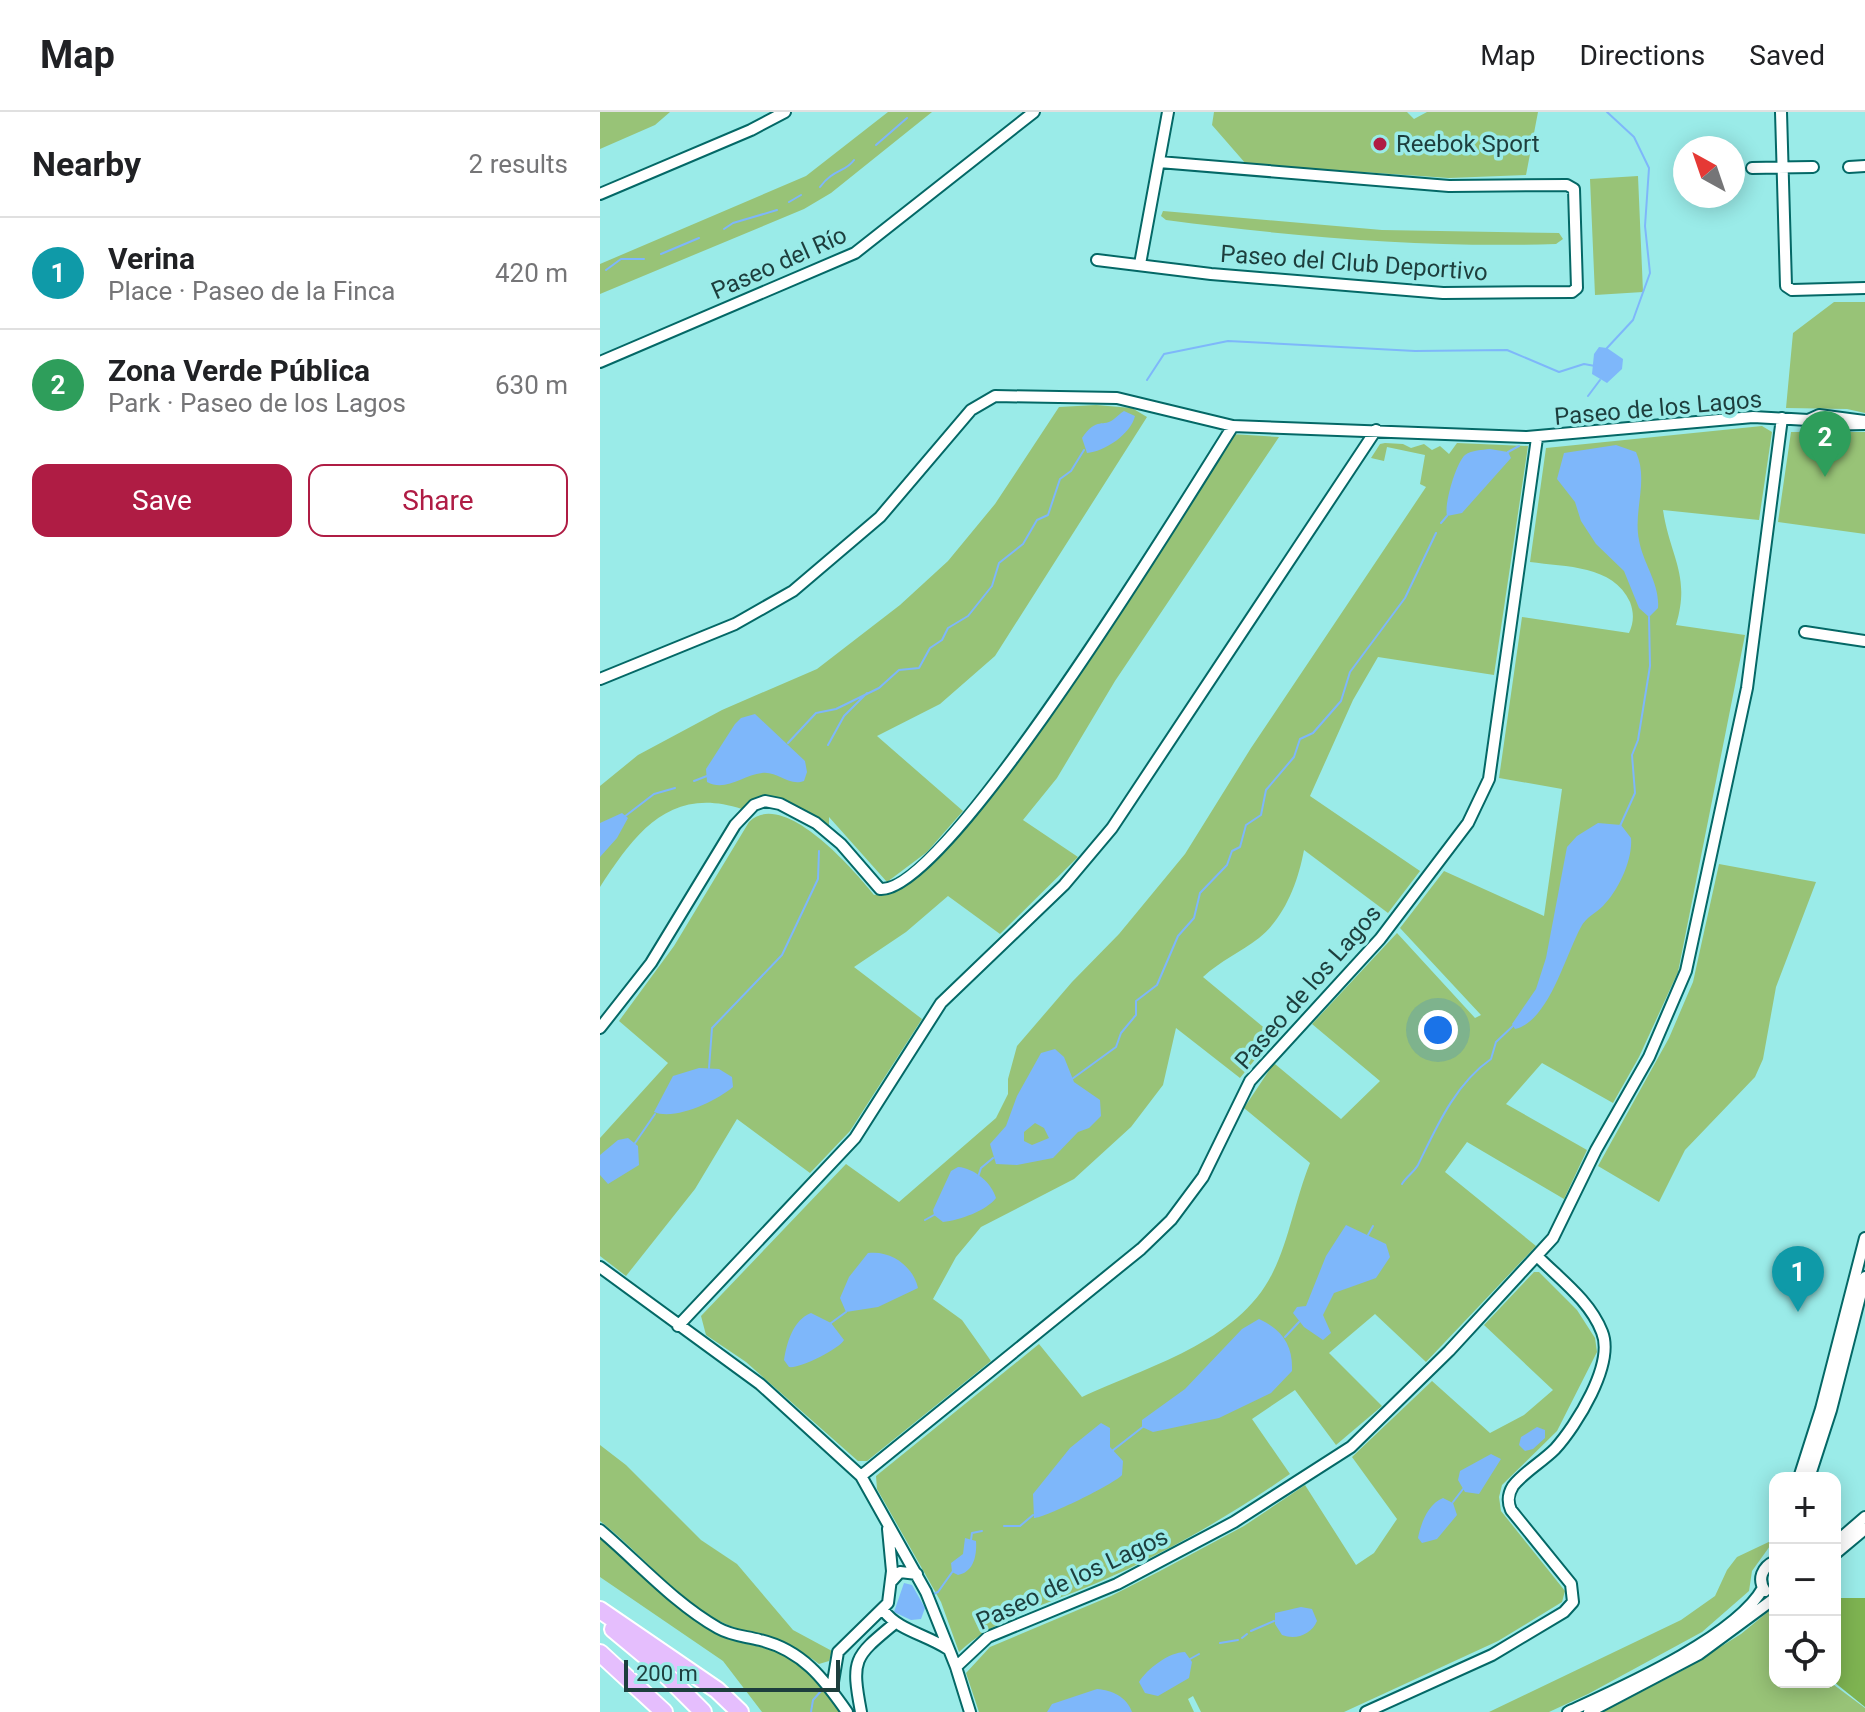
<!DOCTYPE html>
<meta charset="utf-8">
<style>
:root{--surface:#fff;--page:#f6f6f6;--text:#202124;--muted:#757577;--line:#e0e0e0;--accent:#af1c44}
body{margin:0;font-family:Roboto,sans-serif;background:var(--page);color:var(--text)}
.controls{position:absolute;right:24px;bottom:24px;display:grid;overflow:hidden;border-radius:16px;box-shadow:0 4px 20px #0003}
.controls button{width:72px;height:72px;display:grid;place-items:center;padding:0;border:0;border-bottom:2px solid var(--line);background:var(--surface);color:var(--text);font:40px sans-serif}
.compass{position:absolute;left:1073px;top:24px;width:72px;height:72px;border-radius:50%;background:var(--surface);box-shadow:0 4px 20px #0003;rotate:320deg}
.scale{position:absolute;left:24px;bottom:20px;width:216px;box-sizing:border-box;padding-left:8px;border:4px solid #1d3e3d;border-top:0;font-size:22px;line-height:28px;white-space:nowrap;color:#1d3e3d;-webkit-text-stroke:6px #9aebe8;paint-order:stroke}
.you{position:absolute;left:838px;top:918px;width:28px;height:28px;margin:-20px;border:6px solid #fff;border-radius:50%;background:#1a73e8;box-shadow:0 0 0 12px #1a73e833}
.badge{display:grid;place-items:center;width:52px;height:52px;border-radius:50%;background:var(--accent);color:#fff;font-size:26px;font-weight:700}
.pin{position:absolute;translate:-50% -66px;filter:drop-shadow(0 2px 4px #0008)}
.pin::after{content:'';position:absolute;top:42px;width:28px;height:24px;background:inherit;clip-path:polygon(0 0,100% 0,50% 100%)}
.list{margin:0;padding:0;list-style:none}
h2{display:flex;justify-content:space-between;align-items:center;height:104px;margin:0;padding:0 32px;font-size:34px}
h2 small{font-size:26px;font-weight:400;color:var(--muted)}
.list li{display:grid;grid-template-columns:52px 1fr auto;gap:24px;align-items:center;box-sizing:border-box;height:112px;padding:0 32px;border-top:2px solid var(--line)}
.list b{display:block;font-size:30px;white-space:nowrap}
.list p{margin:0;font-size:26px;white-space:nowrap;color:var(--muted)}
.list em{font-size:26px;font-style:normal;color:var(--muted)}
.actions{display:flex;gap:16px;padding:24px 32px}
.actions a{flex:1;padding:18px 0;border:2px solid var(--accent);border-radius:16px;text-align:center;font-size:28px;color:var(--accent)}
.actions .main{background:var(--accent);color:#fff}
.icon{flex:none;width:44px;height:44px;fill:none;stroke:currentColor;stroke-width:2;stroke-linecap:round;stroke-linejoin:round}
.map{position:relative;flex:none;width:1265px;height:1600px;overflow:hidden}
header{display:flex;align-items:center;gap:48px;box-sizing:border-box;height:112px;padding:0 40px;background:var(--surface);border-bottom:2px solid var(--line)}
header strong{font-size:38px}
nav{display:flex;gap:44px;margin-inline-start:auto;font-size:28px}
main{display:flex}
aside{flex:1;background:var(--surface)}
.map>svg:first-child{display:block}
.green{fill:#98c377}
.forest{fill:#7eb351}
.water{fill:#7eb7fa;fill-rule:evenodd}
.lines{fill:none;stroke-linecap:round;stroke-linejoin:round}
.stream{stroke:#7eb7fa;stroke-width:2}
.minor-casing{stroke:#046866;stroke-width:14}
.highway-casing{stroke:#fff;stroke-width:20}
.minor{stroke:#fff;stroke-width:10}
.highway{stroke:#e5befd;stroke-width:16}
.poi-dot{fill:#af1c44;stroke:#9aebe8;stroke-width:3}
.labels{text-anchor:middle;dominant-baseline:central;stroke-width:7;stroke-linejoin:round;paint-order:stroke}
.poi-label{font-size:24px;fill:#1d3e3d;stroke:#9aebe8;text-anchor:start}
.street-label{font-size:24px;fill:#1d3e3d;stroke:#9aebe8}
</style>
<header>
<strong>Map</strong>
<nav><a>Map</a><a>Directions</a><a>Saved</a></nav>
</header>
<main>
<aside>
<h2>Nearby<small>2 results</small></h2>
<ul class="list">
<li><span class="badge" style="background:#0f9aa8">1</span><div><b>Verina</b><p>Place · Paseo de la Finca</p></div><em>420 m</em></li>
<li><span class="badge" style="background:#2e9e5b">2</span><div><b>Zona Verde Pública</b><p>Park · Paseo de los Lagos</p></div><em>630 m</em></li>
</ul>
<div class="actions"><a class="main">Save</a><a>Share</a></div>
</aside>
<div class="map">
<svg width="1265" height="1600" viewBox="0 0 1265 1600">
<rect width="100%" height="100%" fill="#9aebe8"/>
<!-- green -->
<path class="green" d="M0 0H70L55 13 0 37Z
M288 0H332L231 81 204 97 0 182V152L206 64Z
M614 0H807L814 7 827 0H938L926 63 849 66 646 52 612 13Z
M1038 64 1043 180 995 183 990 67Z
M563 99 782 118 959 121 963 127 956 132C825 136 696 125 566 108L561 104Z
M1234 190H1265V301L1247 297 1186 296 1193 221Z
M496 293 532 296 547 305 395 544 340 592 277 624 363 699 327 740 287 770 229 705V717L197 696 150 691 142 697C70 673 35 721 0 775V674L38 643 122 598 217 557 300 493 348 449 395 392 459 295Z
M1162 314 1172 320 1159 408 1063 398C1070 445 1091 463 1076 513L1145 523 1078 860 1039 945 1013 991 942 951 906 992 987 1038 964 1087 867 1030 845 1060 936 1134 826 1250 775 1202 729 1241 782 1294 736 1333 695 1278 652 1307 690 1362C631 1403 566 1441 499 1470 452 1491 397 1504 359 1540L341 1490 277 1377 276 1364 439 1232 482 1285C546 1255 640 1230 673 1160 689 1128 696 1085 710 1051L644 996 672 954 675 952 741 1007 780 969 712 912 797 821 875 906 881 903 800 816 844 759 944 804 962 677 899 666 922 505 1029 521C1034 510 1034 501 1030 490 1013 453 966 455 930 450L946 336Z
M1191 320H1265V422L1178 410Z
M631 322 679 325 515 569 457 666 423 708 478 745 400 822 348 784 306 820 254 855 322 907 250 1019 210 1061 137 1007 95 1077 26 1164 0 1144V1026L68 951 19 909 74 834 149 710C183 676 254 758 274 783L297 778 316 764 380 694Z
M785 331 803 332 811 336 824 332 832 338 840 334 849 342 857 331 928 334 894 563 778 545 753 588 710 684 820 759 788 801 704 738C698 770 685 805 659 826 641 840 620 849 603 865L674 924 640 966 576 916 563 973 531 1015 474 1067 381 1115 356 1145 333 1187 362 1208 391 1249 267 1349H258L146 1250 106 1223 101 1204 246 1052 299 1090 396 1006 408 982V967L417 934 472 870 519 822 585 742 651 636 826 375 820 372 825 343 787 335 784 349 771 346 780 332Z
M1119 752 1216 770 1176 875 1163 947 1155 965 1085 1038 1059 1090 998 1054 1069 926 1093 870Z
M934 1160H939L977 1198 995 1226 997 1240 957 1319 902 1373 899 1385 901 1399 965 1479 962 1490 898 1529 744 1600H601L593 1584 588 1587 594 1600H379L366 1561 390 1535 511 1484 560 1459 644 1414 705 1373 756 1453 774 1441 797 1407 752 1345 832 1269 890 1321 924 1303 953 1278 884 1213Z
M0 1333 26 1353 101 1428 137 1452 193 1518 232 1539 229 1549 219 1552C187 1526 147 1525 112 1505 69 1479 39 1439 0 1409Z
M0 1425C36 1459 72 1494 114 1520 130 1531 149 1531 167 1537 201 1546 222 1572 240 1600H162L123 1549 0 1465Z
M1175 1427 1152 1459 1149 1479 1102 1520 988 1582 949 1600H889L1081 1508 1115 1484 1127 1458 1137 1445Z
M1175 1494V1570H1230L1265 1596V1600H1003L1085 1557 1141 1522Z"/>
<!-- forest -->
<path class="forest" d="M1235 1486H1265V1595L1234 1570Z"/>
<!-- water -->
<path class="water" d="M999 235 1007 236 1023 247 1022 257 1007 271 992 262 994 242Z
M524 299 535 304C531 322 504 340 487 341L482 326C497 304 503 316 514 307 518 304 520 301 524 299Z
M1016 333 1036 340C1049 369 1033 398 1039 428 1043 452 1060 471 1058 496L1049 505 1039 496 1024 459 996 432 981 409 975 390 957 367 964 341Z
M890 337 908 340 911 346 862 401 847 404C844 392 856 351 865 343 872 338 882 338 890 337Z
M155 602 205 649 207 660 204 669C189 675 178 659 162 661 143 663 126 680 107 670L106 657 135 612 141 606Z
M22 701 28 706 17 726 0 745V711Z
M998 711 1021 713 1031 726C1033 748 1018 779 1003 794 995 802 986 805 981 815 965 844 949 909 915 917L912 912 936 877 946 846 967 735 977 724Z
M455 937 464 945 474 970 500 988 501 1004 489 1016 478 1020 453 1046 417 1053 396 1052 390 1032 406 1014 417 984 441 941ZM435 1011 444 1016 449 1026 432 1033 424 1029V1020Z
M99 956 119 957 132 965 133 975C116 989 75 1009 54 1000L73 964Z
M28 1026 38 1034 39 1053 8 1072 0 1063V1043L18 1028Z
M358 1055C374 1056 392 1071 396 1086 386 1099 360 1108 343 1110L334 1103 333 1098 351 1059Z
M746 1113 786 1132 790 1145 776 1166 734 1181 723 1203 731 1221 723 1228 704 1215 693 1201 697 1195 706 1194 726 1144Z
M268 1141C291 1138 313 1154 318 1176L278 1195 246 1200 240 1186 249 1165Z
M211 1201 231 1211 244 1228C239 1237 200 1257 189 1255L184 1248C187 1230 193 1208 211 1201Z
M659 1207C683 1218 693 1234 692 1259L671 1281 619 1306 553 1320 542 1315V1308L585 1277 642 1217Z
M501 1311 510 1316V1335L523 1349 522 1363C514 1372 445 1406 434 1406L433 1382 470 1336Z
M937 1315 945 1318V1326L933 1337 925 1339 919 1333 921 1325Z
M891 1342 901 1347 879 1382 865 1380 858 1368 860 1359Z
M843 1386 853 1391 857 1403 837 1427 822 1431 818 1426C821 1411 828 1392 843 1386Z
M365 1426 376 1429C377 1443 374 1460 358 1463L352 1460 351 1451 363 1442Z
M304 1471 312 1473 325 1496 321 1507 311 1508 294 1500Z
M701 1495 712 1497 717 1509C711 1523 696 1528 682 1523L675 1512V1501Z
M585 1540 592 1550 589 1566 558 1584 545 1581 539 1570C547 1557 569 1540 585 1540Z
M497 1577C512 1578 527 1585 532 1600H447L452 1592Z"/>
<g class="lines">
<!-- stream -->
<path class="stream" d="M1007 0 1034 25 1049 56 1045 114 1050 161 1033 208 1007 236
M276 33 307 6
M220 75C233 57 246 60 254 48
M189 90 201 83
M124 117 133 111 177 98
M61 142 99 126
M6 158 21 147H44
M547 268 564 242 628 229 815 239 907 238 959 260 984 252 995 254
M988 284 1000 268
M908 340 919 334
M841 411 847 404
M188 631 216 601 236 597 279 576 299 558 319 556 330 536 342 528 348 516 368 504 392 474 399 451 423 432 437 408 448 403 460 367 471 359 484 338
M228 633 244 604 267 581
M94 669 107 664
M24 705 54 682 75 676
M1020 714 1035 681 1032 643 1038 628 1050 554 1049 505
M109 956 112 916 182 843 218 767 219 739
M472 967 516 935 521 921 536 903V889L557 873 578 824 594 806 600 781 627 753 632 739 640 735 646 713 661 703 666 678 694 645 700 627 713 621 741 589 750 560 805 486 836 421
M35 1031 55 1002
M378 1065 381 1056 393 1046
M802 1072C806 1065 814 1060 818 1053 836 1016 855 972 891 947L896 930 914 913
M325 1108 334 1103
M768 1123 773 1114
M231 1211 246 1200
M685 1225 699 1210
M512 1339 544 1314
M853 1390 863 1377
M404 1414H420L433 1403
M371 1428 372 1421 382 1419
M331 1483 338 1480 353 1459
M651 1519 674 1509
M642 1526 647 1522
M620 1531 638 1528
M590 1547 599 1542
M211 1600 213 1588 222 1578"/>
<!-- minor casing -->
<g class="minor-casing">
<path id="minor" d="M1181 0 1186 174 1192 178 1265 176
M1249 55 1265 54
M1152 56 1213 55
M0 82 151 18 185 0
M497 148 611 162 843 181 972 180 977 176 974 77 967 73 849 74 559 50
M540 152 568 0
M0 250 255 141 434 0
M1208 308 1219 303 1265 309
M1205 520 1265 529
M0 567 135 512 193 479 280 405 371 298 395 284 517 286 633 314 927 325 1153 305 1208 308 1217 313 1265 312
M0 916 51 851 135 713 154 693 165 689 180 692 216 711 241 732 280 777C347 783 589 383 633 314
M0 1155 160 1272 261 1364 326 1480 356 1555 370 1600
M78 1214 255 1026 341 891 464 773 512 716 776 318
M261 1364 541 1137 571 1108 603 1065 650 969 780 827 868 711 889 667 937 326
M1199 1366 1221 1297 1265 1126
M1209 1366 1231 1298 1265 1165
M0 1418C39 1451 74 1491 118 1516 132 1524 145 1524 160 1528 202 1538 224 1567 247 1600
M1235 1431 1265 1405
M1235 1442 1265 1417
M291 1470 300 1460 317 1462
M1165 1479C1157 1467 1162 1455 1175 1449
M284 1499C298 1518 327 1523 348 1537
M356 1555 388 1525 517 1472 634 1410 751 1335 849 1239 953 1126 996 1038 1049 945 1086 859 1147 576 1182 306
M232 1576 238 1540 288 1491 292 1459 288 1417
M261 1600C251 1547 254 1545 294 1512
M766 1600 892 1543 964 1500 973 1490 971 1472 911 1398C907 1389 908 1382 913 1374 924 1360 942 1350 955 1337 976 1314 1015 1252 1002 1220 990 1189 961 1168 938 1145
M968 1600C1020 1576 1136 1525 1163 1476
M989 1600 1099 1542 1175 1486"/>
</g>
<!-- highway casing -->
<g class="highway-casing">
<path id="highway" d="M0 1498 117 1578 140 1600
M13 1517 54 1551 103 1600
M0 1541 64 1600"/>
</g>
<!-- minor -->
<use href="#minor" class="minor"/>
<!-- highway -->
<use href="#highway" class="highway"/>
</g>
<!-- markers -->
<circle class="poi-dot" cx="780" cy="32" r="8"/>
<g class="labels">
<!-- poi labels -->
<g class="poi-label">
<text x="796" y="32">Reebok Sport</text>
</g>
<!-- street labels -->
<g class="street-label">
<text transform="translate(179 151) rotate(-24)">Paseo del Río</text>
<text transform="translate(754 151) rotate(4)">Paseo del Club Deportivo</text>
<text transform="translate(1058 296) rotate(-5)">Paseo de los Lagos</text>
<text transform="translate(708 875) rotate(-49)">Paseo de los Lagos</text>
<text transform="translate(472 1467) rotate(-25)">Paseo de los Lagos</text>
</g>
</g>
</svg>
<div class="controls">
<button>+</button>
<button>−</button>
<button><svg class="icon" aria-label="locate" viewBox="0 0 24 24"><circle cx="12" cy="12" r="6"/><path d="M12 2v4M12 18v4M2 12h4M18 12h4"/></svg></button>
</div>
<svg class="compass" viewBox="-18 -18 36 36"><path d="M0-13l5 13h-10z" fill="#e53935"/><path d="M0 13l5-13h-10z" fill="#757577"/></svg>
<div class="scale">200 m</div>
<div class="you"></div>
<div class="pin badge" style="left:1198px;top:1200px;background:#0f9aa8">1</div>
<div class="pin badge" style="left:1225px;top:365px;background:#2e9e5b">2</div>
</div>
</main>
